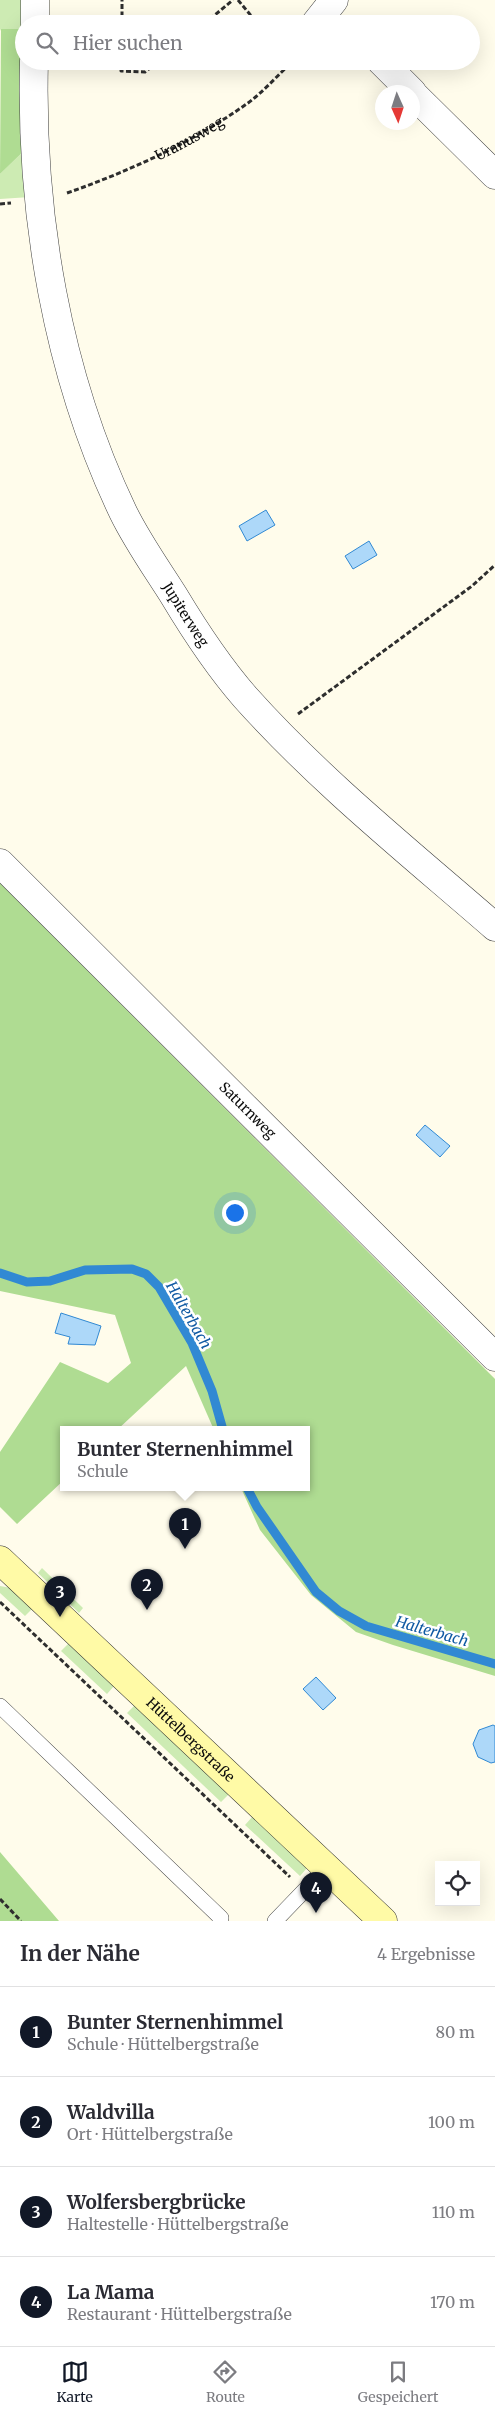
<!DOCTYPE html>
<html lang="de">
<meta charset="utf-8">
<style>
:root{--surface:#fff;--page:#f2f2f3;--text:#2b2b33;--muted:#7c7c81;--line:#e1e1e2;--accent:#111827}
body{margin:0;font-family:Merriweather,serif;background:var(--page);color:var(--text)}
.controls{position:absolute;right:15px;bottom:15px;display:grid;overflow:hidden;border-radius:0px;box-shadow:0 5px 20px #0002}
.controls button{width:45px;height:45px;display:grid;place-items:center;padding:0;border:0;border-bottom:1px solid var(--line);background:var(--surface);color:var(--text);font:25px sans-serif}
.compass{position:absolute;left:375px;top:85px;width:45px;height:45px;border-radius:50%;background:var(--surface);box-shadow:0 5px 20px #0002;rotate:177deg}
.you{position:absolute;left:234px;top:1212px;width:18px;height:18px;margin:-12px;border:4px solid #fff;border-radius:50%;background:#1a73e8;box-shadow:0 0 0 8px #1a73e833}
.badge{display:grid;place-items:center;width:32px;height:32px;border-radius:50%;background:var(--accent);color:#fff;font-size:16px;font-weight:700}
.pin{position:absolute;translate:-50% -41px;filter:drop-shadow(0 1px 2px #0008)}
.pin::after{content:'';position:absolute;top:26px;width:18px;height:15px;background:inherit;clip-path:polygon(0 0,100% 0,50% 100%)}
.popup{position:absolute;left:60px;top:1426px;width:250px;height:65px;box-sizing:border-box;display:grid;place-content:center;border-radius:0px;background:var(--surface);filter:drop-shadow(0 1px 4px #0005);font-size:16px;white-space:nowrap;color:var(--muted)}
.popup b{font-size:19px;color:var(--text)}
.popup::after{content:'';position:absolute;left:50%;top:100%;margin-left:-10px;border:10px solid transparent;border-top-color:var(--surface)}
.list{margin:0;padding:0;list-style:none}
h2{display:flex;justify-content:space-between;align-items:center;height:65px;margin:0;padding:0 20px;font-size:21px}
h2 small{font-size:16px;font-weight:400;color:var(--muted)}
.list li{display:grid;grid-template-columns:32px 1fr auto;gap:15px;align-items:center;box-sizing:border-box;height:90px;padding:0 20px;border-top:1px solid var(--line)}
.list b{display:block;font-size:19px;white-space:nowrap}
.list p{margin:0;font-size:16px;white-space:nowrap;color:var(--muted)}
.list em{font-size:16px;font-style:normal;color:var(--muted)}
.icon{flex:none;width:28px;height:28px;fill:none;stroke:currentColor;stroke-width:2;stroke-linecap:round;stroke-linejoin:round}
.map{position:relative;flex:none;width:495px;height:1921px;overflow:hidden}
.search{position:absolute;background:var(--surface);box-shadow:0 5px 20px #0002;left:15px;right:15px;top:15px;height:55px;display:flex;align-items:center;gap:12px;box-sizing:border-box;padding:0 18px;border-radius:28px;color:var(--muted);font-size:19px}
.sheet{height:425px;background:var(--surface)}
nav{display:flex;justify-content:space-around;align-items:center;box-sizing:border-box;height:70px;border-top:1px solid var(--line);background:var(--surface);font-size:14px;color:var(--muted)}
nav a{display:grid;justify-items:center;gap:2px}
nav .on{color:var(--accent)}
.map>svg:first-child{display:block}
.green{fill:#cdebb3}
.forest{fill:#afdc92}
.water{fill:#add8f9;stroke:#3189d3}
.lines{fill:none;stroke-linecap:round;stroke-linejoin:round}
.stream{stroke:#3189d3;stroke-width:9}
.service-casing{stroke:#3f3f3f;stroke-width:16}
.minor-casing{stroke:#3f3f3f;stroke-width:29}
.secondary-casing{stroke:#2e2e2e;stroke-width:29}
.path{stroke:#2e2e2e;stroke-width:3;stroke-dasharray:5 2.5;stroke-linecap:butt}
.service{stroke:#fff;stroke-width:15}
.minor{stroke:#fff;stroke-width:28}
.secondary{stroke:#fffaa6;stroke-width:28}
.labels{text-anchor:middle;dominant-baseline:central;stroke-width:5;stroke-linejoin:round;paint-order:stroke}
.street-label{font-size:14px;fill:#0c0c0c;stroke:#fff}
.water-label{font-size:15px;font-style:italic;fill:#105aa3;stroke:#fff}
</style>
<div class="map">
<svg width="495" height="1921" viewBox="0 0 495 1921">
<rect width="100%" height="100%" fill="#fffceb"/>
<!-- green -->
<path class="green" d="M0 0H29L24 29H1L0 31Z
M28 147 30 197 0 199V174Z
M42 1568 83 1608 79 1613 38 1573Z
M0 1586 11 1588 33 1608 25 1616 0 1593Z
M69 1643 114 1686 107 1694 61 1651Z
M135 1705 230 1793 221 1802 127 1713Z
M253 1816 307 1868 300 1876 245 1825Z"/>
<!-- forest -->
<path class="forest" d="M1 29H24L28 147 0 174Z
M0 883 495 1379V1676L393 1645 356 1632 311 1595 260 1530 241 1488H306V1430H214L186 1366 117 1430H64V1480L17 1524 0 1507V1452L60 1362 108 1383 131 1363 115 1315 0 1291Z
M0 1852 59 1921H0Z"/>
<!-- water -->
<path class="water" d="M266 510 275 525 247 541 239 526Z
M369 541 377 555 353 569 345 556Z
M425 1125 450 1146 440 1157 416 1135Z
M61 1313 101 1326 95 1345 68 1344 70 1337 55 1333Z
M316 1677 336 1698 323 1710 303 1689Z
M493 1725 495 1726V1762L491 1763 478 1757 473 1744 479 1730Z"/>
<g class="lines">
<!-- stream -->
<path class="stream" d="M0 1273 27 1282 50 1281 85 1270 132 1269 146 1274 159 1287 192 1343 212 1391 223 1430
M247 1488 257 1507 316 1592 339 1611 366 1626 495 1664"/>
<!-- service casing -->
<g class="service-casing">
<path id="service" d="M0 1706 221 1918 220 1921
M275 1921 327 1867"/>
</g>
<!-- minor casing -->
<g class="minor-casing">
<g id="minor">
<path d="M35 24V0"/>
<path d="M315 24 334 0"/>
<path id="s2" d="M34 61C30 214 57 374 123 512 137 541 157 569 174 596 195 631 218 666 245 697 320 781 410 853 495 927"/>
<path d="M381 61 412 92"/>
<path d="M412 93 495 175"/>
<path id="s3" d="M0 863 495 1357"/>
</g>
</g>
<!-- secondary casing -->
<g class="secondary-casing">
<g id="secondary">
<path id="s4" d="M0 1560 383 1921"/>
</g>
</g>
<!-- path -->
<g class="path">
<path d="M238 0 258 24"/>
<path d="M122 24V0"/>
<path d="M204 24 233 0"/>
<path d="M121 61V71L145 72 159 61"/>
<path id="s1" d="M67 193C130 171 193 142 248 103 264 91 278 75 293 61"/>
<path d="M0 204 11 203"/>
<path d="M298 714 472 586 495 565"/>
<path d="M0 1602 290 1877"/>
<path d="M0 1899 21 1921"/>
</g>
<!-- service -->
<use href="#service" class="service"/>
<!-- minor -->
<use href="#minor" class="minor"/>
<!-- secondary -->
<use href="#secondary" class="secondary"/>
</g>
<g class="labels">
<!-- street labels -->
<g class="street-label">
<text stroke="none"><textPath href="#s1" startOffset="134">Uranusweg</textPath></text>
<text stroke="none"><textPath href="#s2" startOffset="584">Jupiterweg</textPath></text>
<text stroke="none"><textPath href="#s3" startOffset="350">Saturnweg</textPath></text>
<text stroke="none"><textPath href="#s4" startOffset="262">Hüttelbergstraße</textPath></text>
</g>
<!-- water labels -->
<g class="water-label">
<text transform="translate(189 1315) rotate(60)">Halterbach</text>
<text transform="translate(432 1631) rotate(16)">Halterbach</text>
</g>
</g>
</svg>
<div class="controls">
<button><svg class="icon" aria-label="locate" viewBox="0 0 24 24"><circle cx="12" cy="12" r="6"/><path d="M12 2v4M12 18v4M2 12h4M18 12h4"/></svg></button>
</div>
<svg class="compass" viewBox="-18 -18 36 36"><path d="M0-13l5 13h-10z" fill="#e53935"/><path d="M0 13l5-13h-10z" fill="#7c7c81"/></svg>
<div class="you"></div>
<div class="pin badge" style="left:185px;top:1549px">1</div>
<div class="popup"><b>Bunter Sternenhimmel</b>Schule</div>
<div class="pin badge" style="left:147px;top:1610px">2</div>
<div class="pin badge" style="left:60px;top:1617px">3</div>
<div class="pin badge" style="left:316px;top:1913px">4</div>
<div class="search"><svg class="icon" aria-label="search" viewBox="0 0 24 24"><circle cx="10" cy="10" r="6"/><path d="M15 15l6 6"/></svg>Hier suchen</div>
</div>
<section class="sheet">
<h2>In der Nähe<small>4 Ergebnisse</small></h2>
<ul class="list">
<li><span class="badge">1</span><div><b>Bunter Sternenhimmel</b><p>Schule · Hüttelbergstraße</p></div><em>80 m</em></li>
<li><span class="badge">2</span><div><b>Waldvilla</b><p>Ort · Hüttelbergstraße</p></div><em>100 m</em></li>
<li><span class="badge">3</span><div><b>Wolfersbergbrücke</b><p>Haltestelle · Hüttelbergstraße</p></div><em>110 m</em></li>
<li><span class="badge">4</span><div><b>La Mama</b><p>Restaurant · Hüttelbergstraße</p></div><em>170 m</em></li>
</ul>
</section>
<nav>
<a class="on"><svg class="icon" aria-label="map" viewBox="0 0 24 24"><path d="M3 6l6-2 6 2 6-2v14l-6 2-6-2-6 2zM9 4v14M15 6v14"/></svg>Karte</a>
<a><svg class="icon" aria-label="directions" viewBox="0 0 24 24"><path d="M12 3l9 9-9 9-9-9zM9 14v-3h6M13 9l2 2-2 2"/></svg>Route</a>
<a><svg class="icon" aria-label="saved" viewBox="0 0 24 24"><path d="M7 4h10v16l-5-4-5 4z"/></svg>Gespeichert</a>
</nav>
